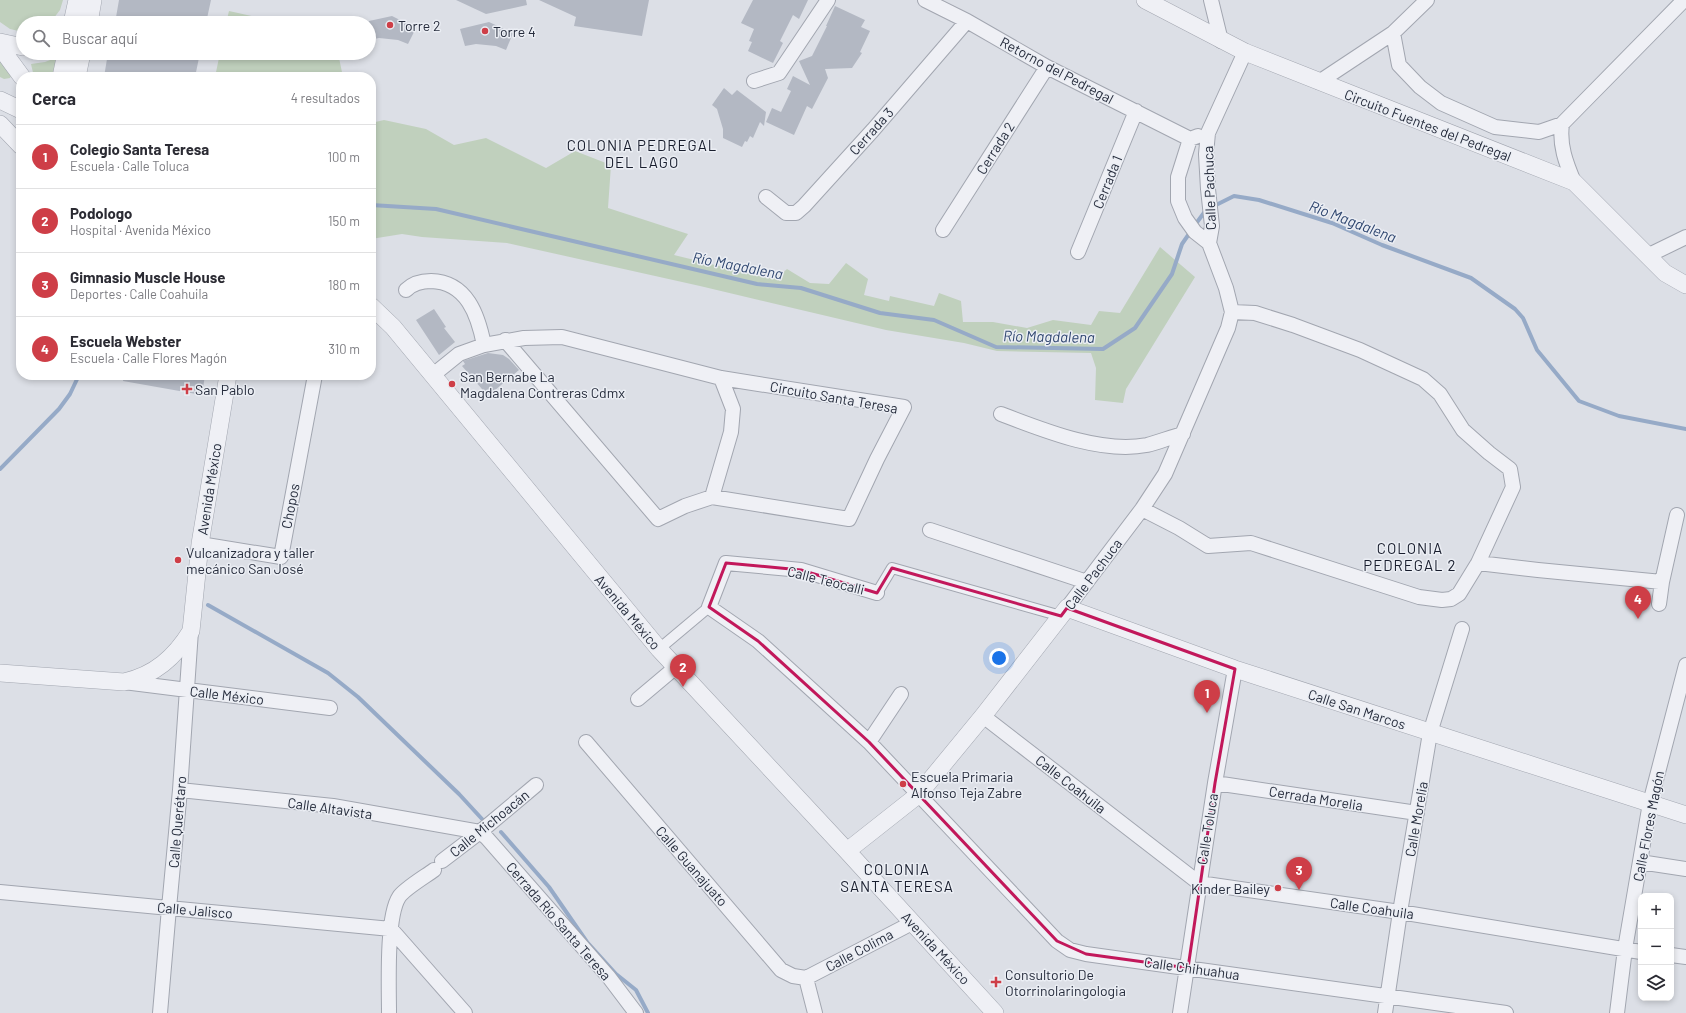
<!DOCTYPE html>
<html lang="es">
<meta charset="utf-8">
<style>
:root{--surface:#fff;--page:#f2f2f3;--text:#2b2b33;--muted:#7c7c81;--line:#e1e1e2;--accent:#ce3e47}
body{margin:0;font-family:Barlow,sans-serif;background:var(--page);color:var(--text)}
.controls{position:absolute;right:12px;bottom:12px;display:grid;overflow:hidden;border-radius:8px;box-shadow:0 2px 6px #0003}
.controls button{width:36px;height:36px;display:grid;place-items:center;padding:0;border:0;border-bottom:1px solid var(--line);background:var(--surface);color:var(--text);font:20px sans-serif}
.you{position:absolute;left:999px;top:658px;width:14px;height:14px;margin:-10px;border:3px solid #fff;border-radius:50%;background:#1a73e8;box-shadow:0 0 0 6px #1a73e833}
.badge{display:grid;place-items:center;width:26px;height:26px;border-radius:50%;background:var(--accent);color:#fff;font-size:13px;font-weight:700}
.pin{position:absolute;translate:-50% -33px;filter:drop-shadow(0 1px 2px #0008)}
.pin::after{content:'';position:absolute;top:21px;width:14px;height:12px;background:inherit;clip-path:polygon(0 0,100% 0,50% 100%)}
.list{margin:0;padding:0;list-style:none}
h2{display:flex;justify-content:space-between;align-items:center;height:52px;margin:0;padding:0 16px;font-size:17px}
h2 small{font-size:13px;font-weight:400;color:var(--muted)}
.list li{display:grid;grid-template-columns:26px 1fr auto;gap:12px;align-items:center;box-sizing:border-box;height:64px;padding:0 16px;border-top:1px solid var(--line)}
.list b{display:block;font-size:15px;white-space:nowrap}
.list p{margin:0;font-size:13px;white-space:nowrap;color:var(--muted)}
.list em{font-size:13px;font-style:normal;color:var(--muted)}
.icon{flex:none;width:22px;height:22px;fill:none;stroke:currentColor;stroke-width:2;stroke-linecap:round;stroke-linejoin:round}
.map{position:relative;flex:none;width:1686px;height:1013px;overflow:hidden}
.search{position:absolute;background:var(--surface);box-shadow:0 2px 6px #0003;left:16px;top:16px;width:360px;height:44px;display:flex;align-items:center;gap:10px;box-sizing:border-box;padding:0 14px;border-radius:22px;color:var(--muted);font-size:15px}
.panel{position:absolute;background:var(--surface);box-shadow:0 2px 6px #0003;left:16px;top:72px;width:360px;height:308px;border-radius:16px}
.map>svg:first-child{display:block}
.green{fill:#c0d0bd}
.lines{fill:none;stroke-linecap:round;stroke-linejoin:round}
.stream{stroke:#96aac7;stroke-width:4}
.building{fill:#b3b8c3}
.pedestrian-casing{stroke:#a2a6b0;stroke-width:12}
.minor-casing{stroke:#a2a6b0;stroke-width:16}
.tertiary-casing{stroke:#a2a6b0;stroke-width:18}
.pedestrian{stroke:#eff0f5;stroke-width:10}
.minor{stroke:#eff0f5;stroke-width:14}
.tertiary{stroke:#eff0f5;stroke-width:17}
.marked{fill:none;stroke:#c2185b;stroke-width:3;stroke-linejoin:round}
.poi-dot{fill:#ce3e47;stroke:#ebeef4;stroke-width:1.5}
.labels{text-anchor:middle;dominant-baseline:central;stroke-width:3;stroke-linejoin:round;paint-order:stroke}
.poi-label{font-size:14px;fill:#262c3c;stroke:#ebeef4;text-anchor:start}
.street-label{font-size:14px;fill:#262c3c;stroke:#ebeef4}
.neighbourhood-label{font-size:15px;letter-spacing:1px;fill:#181d2d;stroke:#ebeef4}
.water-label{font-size:15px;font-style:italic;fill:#304770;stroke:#ebeef4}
</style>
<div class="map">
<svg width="1686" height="1013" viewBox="0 0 1686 1013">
<rect width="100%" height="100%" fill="#dcdfe6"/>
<!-- green -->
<path class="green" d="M0 0H63L60 10 50 23H23V32L10 29 0 22Z
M229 11 284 23H226Z
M220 53H338L343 77H215Z
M58 57 53 77H34L31 64 45 62Z
M0 58 11 76 10 78 4 79 0 77Z
M384 120 426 129 454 145 486 138 546 168 575 151 611 165 608 208 688 234 674 255 768 278 778 277 787 269 810 283 829 284 846 263 868 279 864 295 889 301 890 296 934 306 939 293 961 301 963 322H993L1027 328 1053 320 1091 325 1099 311 1120 313 1160 247 1195 277 1126 389 1123 403 1095 400 1096 368 1091 353 997 351 964 343 886 330 700 286 507 243 422 237 402 234 371 239V123Z"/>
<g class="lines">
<!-- stream -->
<path class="stream" d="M371 205 436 209 757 284 801 288 880 313 934 320 996 347 1103 349 1135 328 1172 274 1182 244 1191 231
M1212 207 1234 196 1259 200 1332 223 1382 245 1471 278 1515 309 1523 318 1537 350 1579 401 1619 416 1686 429
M1195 225 1206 210
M0 469 59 409 70 394 79 375
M208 605 328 673 358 697 459 794 482 819
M501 832 549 887 587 942 616 974 636 990 648 1013"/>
</g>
<!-- building -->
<path class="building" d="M119 0H211L206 23H115Z
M456 0H526L527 5 486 14Z
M539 0H649L642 36 574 26 576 17Z
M753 0H808L799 19 793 15 780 41 783 43 773 63 748 51 752 42 749 41 754 29 741 23Z
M835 6 865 20 861 27 870 31 860 52 862 53 852 68 825 69 828 78 812 109 807 106 794 135 766 122 772 108 781 112 791 91 787 89 793 76 810 85 799 61 812 56 827 26H826Z
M392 16 416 28 408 44 398 40 379 38 369 40V21Z
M489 22 513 33 506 50 496 46 476 44 465 46 460 29Z
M108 53H200L195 77H104Z
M724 88 732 95 737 90 766 112 764 126 760 122 753 138 750 136 747 142 745 141 742 147 723 138V129L717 109 712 105Z
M434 309 446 327 444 328 455 342 439 355 416 320Z
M488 353 503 355 509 359 519 370 488 396 462 366 465 364 463 361Z
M124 375H205L202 395 123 381Z"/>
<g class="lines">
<!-- pedestrian casing -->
<g class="pedestrian-casing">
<path id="pedestrian" d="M877 593 892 568 1061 616
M659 649 709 607"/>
</g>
<!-- minor casing -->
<g class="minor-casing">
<path id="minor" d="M925 0 967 21 1047 67 1190 139
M1211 0 1221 41
M1393 33 1399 65 1420 87 1441 103 1495 127 1539 132 1562 124
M754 81 779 73 828 0
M1319 82 1393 33 1427 0
M1198 136 1190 139 1178 177V201L1185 218 1195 232 1209 243
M1574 182C1566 163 1559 145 1562 124L1684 0
M766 197 786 213H796L804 206 873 130 967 21
M943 230 1047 67
M1078 252 1136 111
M1647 256 1686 237
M406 290C413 283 421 281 431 281 467 282 478 315 484 345
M433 375 459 354 484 345 524 338 562 337 721 378 904 407 877 459 849 519 712 497 685 506 658 519 505 340
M1001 414C1043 430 1101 454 1147 445 1159 442 1171 437 1183 434
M712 497 731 432 733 409 721 378
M1142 509 1179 528 1208 546 1251 543 1419 597 1442 600 1451 599 1459 594 1478 563 1513 487 1510 469 1489 453 1463 430 1440 394 1423 379 1360 350 1293 325 1255 313 1232 312
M930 530 1087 582
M200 544 281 557 315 375
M1478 563 1538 570 1662 582
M877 593 801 570 726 563 709 607 758 641 869 742 1057 941 1070 950 1086 954 1506 1013
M1659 604 1662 582 1677 515
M1067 608 1142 509 1165 474 1228 328 1232 312 1226 288 1209 243 1212 226 1208 189 1206 154 1208 133 1245 52
M124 682 330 708
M638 699 676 667
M983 716 1199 883 1400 912 1641 952
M586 742 781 970 793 976 806 978
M869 742 901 694
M1215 783 1417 813
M180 790 333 806 480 832 486 837 608 976 636 1013
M442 861 480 832 536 785
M1640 862 1686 869
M0 892 391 929
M391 929 465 1013
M1671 955 1686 957
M806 978 912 923
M806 978 815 1013
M160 1013 169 908 180 790 191 631
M389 1013C389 987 386 917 399 897 404 889 426 876 434 870
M1180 1013 1215 783 1235 669
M1385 1013 1400 912 1430 733 1462 629
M1617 1013 1625 949 1650 803 1686 665"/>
</g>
<!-- tertiary casing -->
<g class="tertiary-casing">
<path id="tertiary" d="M1145 0 1245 52 1574 182 1665 273 1686 285
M72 23 77 0
M89 23 93 0
M0 42 23 47
M0 47 22 77
M61 77 66 53
M77 77 82 53
M0 100 21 110
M0 124 21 146
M371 306 393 327 659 649 847 851 995 1013
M0 673 124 682C155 675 175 657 191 631L200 544 228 375
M847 851 918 795 983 716 1067 608 1235 669 1686 815"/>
</g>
<!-- pedestrian -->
<use href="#pedestrian" class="pedestrian"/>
<!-- minor -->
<use href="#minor" class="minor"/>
<!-- tertiary -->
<use href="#tertiary" class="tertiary"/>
</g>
<!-- marked area -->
<path class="marked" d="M726 563 801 570 877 593 892 568 1061 616 1067 608 1235 669 1215 783 1188 968 1086 954 1057 941 869 742 758 641 709 607Z"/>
<!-- markers -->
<g class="poi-dot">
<circle cx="390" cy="25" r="4"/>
<circle cx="485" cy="31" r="4"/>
<circle cx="452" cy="384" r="4"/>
<path d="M185 383h4v4h4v4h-4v4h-4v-4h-4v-4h4z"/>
<circle cx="178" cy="560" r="4"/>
<circle cx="903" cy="784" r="4"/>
<circle cx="1278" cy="888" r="4"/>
<path d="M994 976h4v4h4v4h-4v4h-4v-4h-4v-4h4z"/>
</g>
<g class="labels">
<!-- poi labels -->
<g class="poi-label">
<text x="398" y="25">Torre 2</text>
<text x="493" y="31">Torre 4</text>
<text x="460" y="376">San Bernabe La<tspan x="460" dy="16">Magdalena Contreras Cdmx</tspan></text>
<text x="195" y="389">San Pablo</text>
<text x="186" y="552">Vulcanizadora y taller<tspan x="186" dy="16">mecánico San José</tspan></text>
<text x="911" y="776">Escuela Primaria<tspan x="911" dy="16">Alfonso Teja Zabre</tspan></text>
<text x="1270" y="888" text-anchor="end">Kinder Bailey</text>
<text x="1005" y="974">Consultorio De<tspan x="1005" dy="16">Otorrinolaringologia</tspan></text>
</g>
<!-- street labels -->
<g class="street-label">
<text transform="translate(1057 70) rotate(28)">Retorno del Pedregal</text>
<text transform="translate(1428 125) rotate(21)">Circuito Fuentes del Pedregal</text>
<text transform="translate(871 131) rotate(-48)">Cerrada 3</text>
<text transform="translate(995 148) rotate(-58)">Cerrada 2</text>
<text transform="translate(1107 182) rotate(-68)">Cerrada 1</text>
<text transform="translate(1209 188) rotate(-92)">Calle Pachuca</text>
<text transform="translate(834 397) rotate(10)">Circuito Santa Teresa</text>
<text transform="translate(209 489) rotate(-81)">Avenida México</text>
<text transform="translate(290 506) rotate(-79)">Chopos</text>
<text transform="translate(1093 574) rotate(-53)">Calle Pachuca</text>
<text transform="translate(826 580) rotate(14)">Calle Teocalli</text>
<text transform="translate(628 612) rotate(50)">Avenida México</text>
<text transform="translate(227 695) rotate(7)">Calle México</text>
<text transform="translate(1357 709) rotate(18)">Calle San Marcos</text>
<text transform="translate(1071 784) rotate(38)">Calle Coahuila</text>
<text transform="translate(1316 798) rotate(9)">Cerrada Morelia</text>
<text transform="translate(330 808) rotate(8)">Calle Altavista</text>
<text transform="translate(1416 819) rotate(-80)">Calle Morelia</text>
<text transform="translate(177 822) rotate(-85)">Calle Querétaro</text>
<text transform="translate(489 823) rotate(-39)">Calle Michoacán</text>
<text transform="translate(1648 826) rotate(-79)">Calle Flores Magón</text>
<text transform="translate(1207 829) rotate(-81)">Calle Toluca</text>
<text transform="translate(692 866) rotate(49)">Calle Guanajuato</text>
<text transform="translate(1372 908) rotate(8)">Calle Coahuila</text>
<text transform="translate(195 910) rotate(5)">Calle Jalisco</text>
<text transform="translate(559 921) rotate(49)">Cerrada Río Santa Teresa</text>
<text transform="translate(936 948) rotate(47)">Avenida México</text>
<text transform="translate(859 950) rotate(-28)">Calle Colima</text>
<text transform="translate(1192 968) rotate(8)">Calle Chihuahua</text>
</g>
<!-- neighbourhood labels -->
<g class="neighbourhood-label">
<text x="642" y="145">COLONIA PEDREGAL<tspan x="642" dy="17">DEL LAGO</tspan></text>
<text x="1410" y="548">COLONIA<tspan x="1410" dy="17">PEDREGAL 2</tspan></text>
<text x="897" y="869">COLONIA<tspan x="897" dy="17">SANTA TERESA</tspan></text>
</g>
<!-- water labels -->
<g class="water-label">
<text transform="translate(1353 221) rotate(21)">Río Magdalena</text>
<text transform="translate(738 265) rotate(11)">Río Magdalena</text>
<text transform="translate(1049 336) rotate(1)">Río Magdalena</text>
</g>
</g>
</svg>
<div class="controls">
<button>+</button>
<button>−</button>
<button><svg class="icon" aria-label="layers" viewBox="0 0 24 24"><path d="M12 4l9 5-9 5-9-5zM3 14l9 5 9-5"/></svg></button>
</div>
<div class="you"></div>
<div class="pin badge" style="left:1207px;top:713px">1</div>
<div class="pin badge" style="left:683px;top:687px">2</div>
<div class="pin badge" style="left:1299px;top:890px">3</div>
<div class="pin badge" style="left:1638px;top:619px">4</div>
<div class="search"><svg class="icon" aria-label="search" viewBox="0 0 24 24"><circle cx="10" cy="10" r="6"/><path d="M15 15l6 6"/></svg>Buscar aquí</div>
<section class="panel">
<h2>Cerca<small>4 resultados</small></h2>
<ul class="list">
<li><span class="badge">1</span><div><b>Colegio Santa Teresa</b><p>Escuela · Calle Toluca</p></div><em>100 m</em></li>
<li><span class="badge">2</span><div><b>Podologo</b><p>Hospital · Avenida México</p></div><em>150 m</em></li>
<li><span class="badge">3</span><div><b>Gimnasio Muscle House</b><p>Deportes · Calle Coahuila</p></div><em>180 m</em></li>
<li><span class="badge">4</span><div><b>Escuela Webster</b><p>Escuela · Calle Flores Magón</p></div><em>310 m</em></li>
</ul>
</section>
</div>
